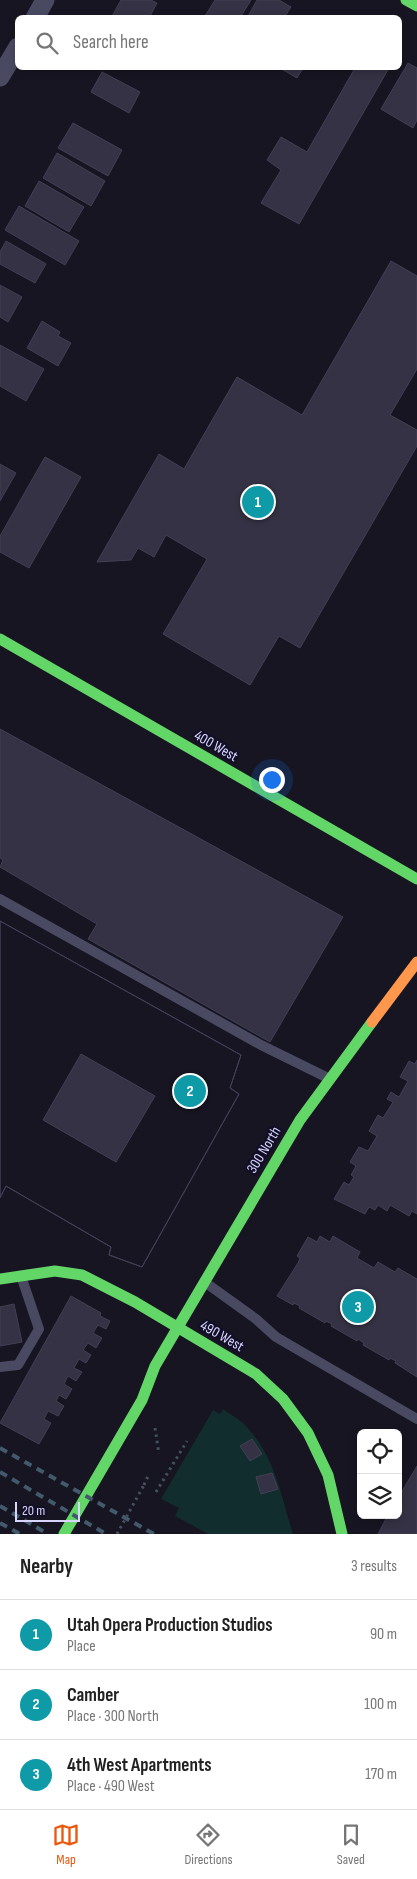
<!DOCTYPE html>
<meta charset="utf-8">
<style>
:root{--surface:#fff;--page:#f2f2f2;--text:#222;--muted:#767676;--line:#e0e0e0;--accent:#ea580c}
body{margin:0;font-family:"Sofia Sans Condensed",sans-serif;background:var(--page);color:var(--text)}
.controls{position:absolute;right:15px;bottom:15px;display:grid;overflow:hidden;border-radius:8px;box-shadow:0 2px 8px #0003}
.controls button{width:45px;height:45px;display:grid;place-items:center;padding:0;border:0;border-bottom:1px solid var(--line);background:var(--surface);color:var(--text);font:25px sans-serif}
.scale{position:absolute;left:15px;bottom:12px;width:65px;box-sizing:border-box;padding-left:5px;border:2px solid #d8d5ff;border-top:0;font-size:14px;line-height:18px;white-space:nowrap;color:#d8d5ff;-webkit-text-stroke:4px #120f27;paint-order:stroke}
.you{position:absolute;left:271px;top:779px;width:18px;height:18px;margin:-12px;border:4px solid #fff;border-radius:50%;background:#1a73e8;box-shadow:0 0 0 8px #1a73e833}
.badge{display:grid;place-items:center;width:32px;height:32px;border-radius:50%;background:var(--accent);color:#fff;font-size:16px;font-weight:700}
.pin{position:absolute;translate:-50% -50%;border:2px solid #fff;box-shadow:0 1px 5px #0006}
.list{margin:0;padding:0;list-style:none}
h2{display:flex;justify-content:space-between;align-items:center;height:65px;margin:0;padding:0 20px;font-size:21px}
h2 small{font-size:16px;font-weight:400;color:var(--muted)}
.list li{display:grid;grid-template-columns:32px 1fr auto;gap:15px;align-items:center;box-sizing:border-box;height:70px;padding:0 20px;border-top:1px solid var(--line)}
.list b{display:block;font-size:19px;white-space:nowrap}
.list p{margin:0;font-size:16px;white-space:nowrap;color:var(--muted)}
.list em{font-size:16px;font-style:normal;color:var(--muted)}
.icon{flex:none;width:28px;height:28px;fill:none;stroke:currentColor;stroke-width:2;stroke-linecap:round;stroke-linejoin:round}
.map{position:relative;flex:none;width:417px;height:1534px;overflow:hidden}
.search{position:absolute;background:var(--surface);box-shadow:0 2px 8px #0003;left:15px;right:15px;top:15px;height:55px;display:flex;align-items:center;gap:12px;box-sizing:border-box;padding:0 18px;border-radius:8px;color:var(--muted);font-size:19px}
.sheet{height:275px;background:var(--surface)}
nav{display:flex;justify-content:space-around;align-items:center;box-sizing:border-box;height:70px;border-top:1px solid var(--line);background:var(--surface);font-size:14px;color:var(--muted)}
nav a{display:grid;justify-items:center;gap:2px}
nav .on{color:var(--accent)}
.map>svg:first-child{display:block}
.green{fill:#122d2d}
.building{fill:#343244;stroke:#433f56;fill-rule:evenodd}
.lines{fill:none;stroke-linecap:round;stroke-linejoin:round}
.path{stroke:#43515e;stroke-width:3;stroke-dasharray:2.5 4;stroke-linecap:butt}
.lane{stroke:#494962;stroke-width:10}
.street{stroke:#494962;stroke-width:19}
.fast{stroke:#63d668;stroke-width:11}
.slow{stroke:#ff974d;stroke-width:11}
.rail{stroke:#425a6b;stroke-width:4;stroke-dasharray:8 6;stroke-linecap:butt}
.path-bridge{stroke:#43515e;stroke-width:3;stroke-dasharray:2.5 4;stroke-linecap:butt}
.labels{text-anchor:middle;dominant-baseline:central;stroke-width:4.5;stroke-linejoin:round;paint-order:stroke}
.street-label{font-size:15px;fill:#d8d5ff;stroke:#120f27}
</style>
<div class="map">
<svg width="417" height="1534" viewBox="0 0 417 1534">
<rect width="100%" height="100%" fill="#161521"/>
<!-- green -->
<path class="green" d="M223 1409C230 1414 239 1419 245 1425 275 1456 281 1495 293 1534H208L175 1516 179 1508 161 1499 213 1410 220 1414Z"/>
<!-- building -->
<path class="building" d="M121 0H151L157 3 149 18H111Z
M215 0H251L240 18H208L205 16Z
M257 0H279L291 7 284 18H247Z
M408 63 417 68V120L413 128 381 109Z
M280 68H303L297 78Z
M355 68H389L299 224 261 203 281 170 267 160 281 137 307 152Z
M102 72 140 92 129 113 91 92Z
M73 123 122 150 108 176 58 148Z
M57 153 105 181 91 206 43 178Z
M39 181 84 207 69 232 25 206Z
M19 206 79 241 65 265 5 230Z
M6 241 46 264 35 283 0 264V252Z
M391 261 417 276V369L390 415 417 430V446L300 648 279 636 250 685 163 634 207 559 166 535 154 557 138 548 131 560 97 562 159 454 184 469 237 377 302 415Z
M0 285 22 297 8 322 0 317Z
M42 321 60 332 58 336 71 343 58 366 27 348Z
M0 345 44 369 26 401 0 386Z
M45 457 81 477 29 568 0 552V536Z
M0 464 16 473 0 501Z
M0 729 343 917 270 1042 88 939 97 924 0 867 3 860 0 858Z
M0 921 241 1055 230 1088 239 1094 142 1267 109 1255 111 1247 6 1186 0 1198ZM81 1054 155 1096 116 1162 43 1120Z
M0 921 241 1055 230 1088 239 1094 142 1267 109 1255 111 1247 6 1186 0 1198Z
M417 1060V1214L412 1211 409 1216 390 1205 387 1211 378 1205 375 1210 369 1207 365 1214 334 1199 344 1182 349 1185 354 1177 351 1175 356 1166 350 1162 359 1147 368 1151 377 1136 369 1131 378 1115 383 1118 393 1102 387 1099 391 1092 399 1097 408 1081 400 1077 409 1061 415 1064Z
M320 1236 330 1242 333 1236 360 1252 357 1258 374 1268 378 1262 395 1272 398 1268 417 1279V1377L395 1363 396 1361 390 1358 389 1360 363 1345 364 1343 358 1339 357 1341 331 1326 332 1324 326 1321 325 1323 299 1308 300 1306 294 1303 293 1305 277 1296 298 1263 300 1258 297 1256 308 1237 317 1242Z
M71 1296 101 1313 100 1316 110 1321 106 1329 98 1325 93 1333 102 1338 96 1348 88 1343 83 1350 91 1355 86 1363 79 1359 74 1368 82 1372 76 1381 68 1376 64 1384 72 1389 66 1399 59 1395 56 1401 64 1406 58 1416 48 1411 44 1419 51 1423 39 1444 0 1423Z
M14 1304 22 1342 0 1346V1307Z
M252 1439 262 1454 250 1461 240 1446Z
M417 1466V1534H378L388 1515H398V1498Z
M272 1473 278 1489 261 1494 256 1477Z"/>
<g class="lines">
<!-- path -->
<path class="path" d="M155 1428 159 1454
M144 1485 148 1476
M156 1492 187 1441"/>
<!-- lane -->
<path class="lane" d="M0 899 261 1045 328 1078
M206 1283 256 1319 276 1337 417 1419
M0 1367 18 1365 39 1329 21 1276"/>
<!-- street -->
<path class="street" d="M35 18 45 0
M0 77 18 47"/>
<!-- fast -->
<path class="fast" d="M406 0 417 6
M0 639 417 879
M0 1279 55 1271 82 1275 135 1302 256 1374 283 1399 308 1433 328 1475 342 1534
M64 1534 142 1400 155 1366 300 1120 372 1022"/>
<!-- slow -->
<path class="slow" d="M372 1022 417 962"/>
<!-- rail -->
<path class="rail" d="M0 1448 154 1534
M0 1472 106 1534
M0 1506 48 1534
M0 1523 20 1534"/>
<!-- path-bridge -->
<path class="path-bridge" d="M117 1534 144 1485"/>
</g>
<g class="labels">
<!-- street labels -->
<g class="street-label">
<text transform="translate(216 746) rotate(30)">400 West</text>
<text transform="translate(264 1150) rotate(-59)">300 North</text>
<text transform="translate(222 1336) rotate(30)">490 West</text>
</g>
</g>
</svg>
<div class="controls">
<button><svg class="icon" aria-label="locate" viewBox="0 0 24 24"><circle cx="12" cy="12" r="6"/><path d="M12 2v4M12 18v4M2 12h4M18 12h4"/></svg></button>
<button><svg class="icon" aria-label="layers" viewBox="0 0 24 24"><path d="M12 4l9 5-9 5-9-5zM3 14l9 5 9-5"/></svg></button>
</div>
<div class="scale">20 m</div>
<div class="you"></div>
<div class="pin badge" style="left:258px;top:502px;background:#0f9aa8">1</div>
<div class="pin badge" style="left:190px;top:1091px;background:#0f9aa8">2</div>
<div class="pin badge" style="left:358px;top:1307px;background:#0f9aa8">3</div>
<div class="search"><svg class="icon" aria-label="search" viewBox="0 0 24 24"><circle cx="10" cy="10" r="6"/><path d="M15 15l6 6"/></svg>Search here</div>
</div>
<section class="sheet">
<h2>Nearby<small>3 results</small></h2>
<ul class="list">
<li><span class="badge" style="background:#0f9aa8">1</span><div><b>Utah Opera Production Studios</b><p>Place</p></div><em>90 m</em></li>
<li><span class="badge" style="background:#0f9aa8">2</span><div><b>Camber</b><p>Place · 300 North</p></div><em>100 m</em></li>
<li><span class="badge" style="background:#0f9aa8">3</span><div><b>4th West Apartments</b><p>Place · 490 West</p></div><em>170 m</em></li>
</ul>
</section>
<nav>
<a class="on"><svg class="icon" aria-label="map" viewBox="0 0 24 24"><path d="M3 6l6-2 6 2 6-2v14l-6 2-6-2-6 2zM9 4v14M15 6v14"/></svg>Map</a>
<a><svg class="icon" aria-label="directions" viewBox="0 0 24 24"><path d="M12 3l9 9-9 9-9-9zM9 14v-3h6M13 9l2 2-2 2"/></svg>Directions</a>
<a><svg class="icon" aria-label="saved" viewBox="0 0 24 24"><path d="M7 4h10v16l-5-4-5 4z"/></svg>Saved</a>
</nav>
